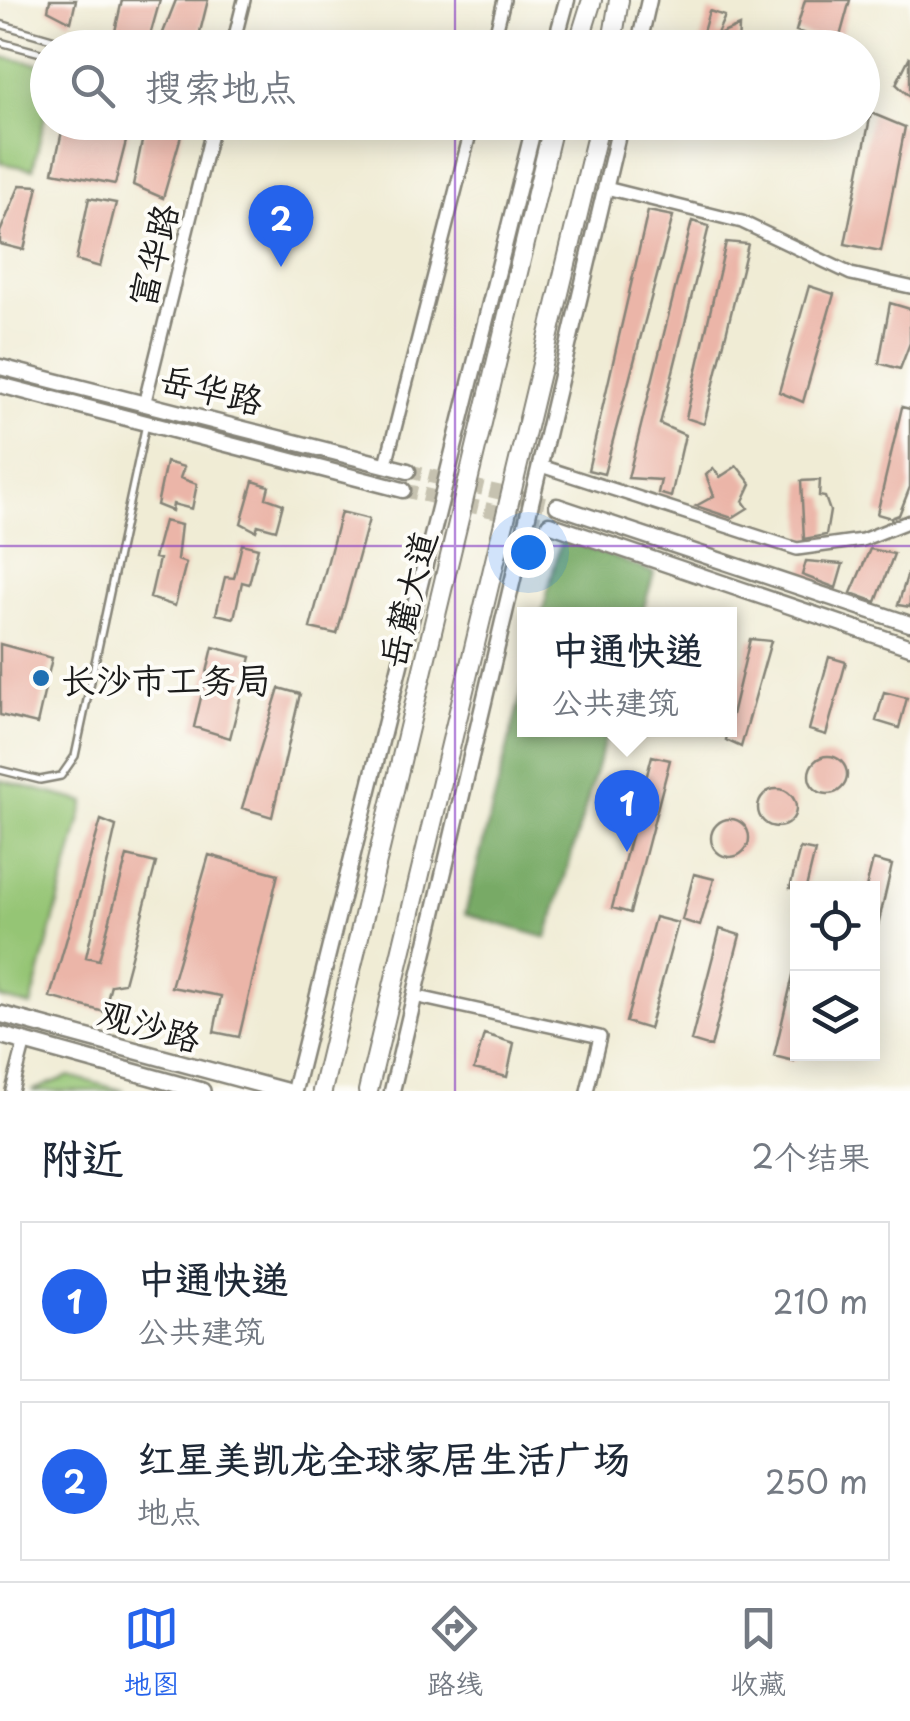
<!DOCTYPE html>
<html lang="zh">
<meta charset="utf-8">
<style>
:root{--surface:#fff;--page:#f2f2f3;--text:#1f2937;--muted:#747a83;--line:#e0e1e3;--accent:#2563eb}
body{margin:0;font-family:"Playpen Sans","LXGW WenKai TC",sans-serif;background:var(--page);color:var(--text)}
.controls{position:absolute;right:30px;bottom:30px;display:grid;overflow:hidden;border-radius:0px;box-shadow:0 5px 25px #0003}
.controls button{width:90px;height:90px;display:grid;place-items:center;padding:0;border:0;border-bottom:2px solid var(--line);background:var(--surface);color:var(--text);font:50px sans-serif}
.you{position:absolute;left:528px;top:552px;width:35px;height:35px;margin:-25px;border:8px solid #fff;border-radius:50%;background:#1a73e8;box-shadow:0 0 0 15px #1a73e833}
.badge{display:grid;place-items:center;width:65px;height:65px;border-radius:50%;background:var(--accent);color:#fff;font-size:32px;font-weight:700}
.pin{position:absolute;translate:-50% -82px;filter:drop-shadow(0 2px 5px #0008)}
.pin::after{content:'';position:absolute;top:52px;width:35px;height:30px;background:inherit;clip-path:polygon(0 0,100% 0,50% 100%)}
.popup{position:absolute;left:517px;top:607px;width:220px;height:130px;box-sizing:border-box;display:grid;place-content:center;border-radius:0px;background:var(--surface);filter:drop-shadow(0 2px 8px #0005);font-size:32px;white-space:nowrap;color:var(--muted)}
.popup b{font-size:38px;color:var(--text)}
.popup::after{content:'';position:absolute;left:50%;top:100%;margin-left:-20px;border:20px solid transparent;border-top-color:var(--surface)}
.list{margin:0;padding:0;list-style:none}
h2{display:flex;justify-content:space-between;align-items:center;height:130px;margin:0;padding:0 40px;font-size:42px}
h2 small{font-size:32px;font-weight:400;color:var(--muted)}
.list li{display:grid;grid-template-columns:65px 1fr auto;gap:30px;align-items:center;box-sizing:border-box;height:160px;margin:0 20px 20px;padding:0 20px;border:2px solid var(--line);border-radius:0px}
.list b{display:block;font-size:38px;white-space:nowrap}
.list p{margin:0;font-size:32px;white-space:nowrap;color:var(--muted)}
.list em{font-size:32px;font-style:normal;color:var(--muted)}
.icon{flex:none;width:55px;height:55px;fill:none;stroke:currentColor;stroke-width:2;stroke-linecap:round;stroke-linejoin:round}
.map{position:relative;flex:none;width:910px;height:1091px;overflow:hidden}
.search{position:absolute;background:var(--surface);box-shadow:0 5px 25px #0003;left:30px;right:30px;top:30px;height:110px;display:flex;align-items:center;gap:25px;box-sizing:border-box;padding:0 35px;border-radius:55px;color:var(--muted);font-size:38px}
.sheet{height:490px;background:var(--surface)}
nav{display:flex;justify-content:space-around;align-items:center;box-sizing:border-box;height:140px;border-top:2px solid var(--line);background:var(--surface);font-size:28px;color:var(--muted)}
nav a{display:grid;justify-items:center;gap:5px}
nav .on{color:var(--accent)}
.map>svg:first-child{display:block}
.green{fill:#95c575;stroke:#587048;stroke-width:2.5}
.forest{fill:#78aa66;stroke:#4a6341;stroke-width:2.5}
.building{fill:#ebb5a8}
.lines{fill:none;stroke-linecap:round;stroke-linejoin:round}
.tertiary-tunnel{stroke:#c6c2b0;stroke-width:14;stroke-dasharray:14 7;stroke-linecap:butt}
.service-casing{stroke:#868478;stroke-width:10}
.minor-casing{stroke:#868478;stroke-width:16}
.tertiary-casing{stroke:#868478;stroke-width:19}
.secondary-casing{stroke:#868478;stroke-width:20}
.trunk-casing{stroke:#868478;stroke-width:22}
.service{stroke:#fff;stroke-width:5}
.minor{stroke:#fff;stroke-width:11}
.tertiary{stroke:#fff;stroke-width:14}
.secondary{stroke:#fff;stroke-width:15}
.trunk{stroke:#fff;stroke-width:18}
.grid{fill:none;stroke:#7b2cbf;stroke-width:2.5;stroke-opacity:0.55}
.poi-dot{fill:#1f6fb2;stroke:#fdfcf7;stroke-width:4}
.labels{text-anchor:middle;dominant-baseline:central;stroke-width:8;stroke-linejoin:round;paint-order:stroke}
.street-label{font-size:35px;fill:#1c1c1c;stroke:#fdfcf7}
.poi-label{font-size:35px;fill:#1c1c1c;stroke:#fdfcf7;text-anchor:start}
</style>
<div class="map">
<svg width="910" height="1091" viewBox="0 0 910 1091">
<rect width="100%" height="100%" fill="#fdfcf7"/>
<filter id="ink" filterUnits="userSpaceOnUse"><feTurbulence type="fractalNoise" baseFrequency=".01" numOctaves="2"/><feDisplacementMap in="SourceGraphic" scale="20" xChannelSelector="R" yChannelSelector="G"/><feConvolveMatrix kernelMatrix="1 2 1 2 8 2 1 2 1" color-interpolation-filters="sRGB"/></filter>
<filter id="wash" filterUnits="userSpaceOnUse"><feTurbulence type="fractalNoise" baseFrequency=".0048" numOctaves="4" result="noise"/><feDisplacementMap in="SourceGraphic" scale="40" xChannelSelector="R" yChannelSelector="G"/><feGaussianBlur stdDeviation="2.25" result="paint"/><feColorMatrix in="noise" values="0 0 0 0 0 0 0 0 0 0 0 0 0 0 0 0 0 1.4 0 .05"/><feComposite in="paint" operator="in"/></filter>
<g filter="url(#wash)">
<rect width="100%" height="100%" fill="#f0ecd5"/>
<!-- green -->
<path class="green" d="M0 57 47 65V107L33 169 0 163Z
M0 780 85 802 31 1006 0 998Z
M69 1076 125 1091H31Z"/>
<!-- forest -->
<path class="forest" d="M562 537 654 573 642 614H542Z
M524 683V730H608L547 938 465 914Z"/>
<g id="blocks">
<!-- building -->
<path class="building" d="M50 0H76L71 22 48 10Z
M122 0H160L147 46 112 45Z
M176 0H208L196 48H157Z
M805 0H850L838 44 796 31Z
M709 11 725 16 716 36 739 26 738 48H692L700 43Z
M910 56V97L896 84Z
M871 113 905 127 881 251 845 244Z
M64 122H131L115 184 53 172Z
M146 122H185L163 198 133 185Z
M20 185 38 186 24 250 0 244V232Z
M89 198 116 203 100 267 76 260Z
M648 211 673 216 604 474 588 470Z
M692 221 709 226 660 424 685 435 671 497 658 493 661 480 628 478Z
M726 242 748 244 704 424 686 418Z
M809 286 834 294 803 402 779 392Z
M890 303 910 309V343L900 369 879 363Z
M902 407 910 409V487L899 515 891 518 877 514Z
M166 462 184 467 180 478 197 484 192 509 173 504 172 511 157 505Z
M737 466 751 484 743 501 748 508 732 518 696 506 714 496 706 475 713 468 720 477Z
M820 480 819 496 825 497 830 511 826 535 804 539 801 481Z
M253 481 269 486 266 498 283 504 276 530 258 525 256 531 241 523Z
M341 512 369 519 337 634 310 628Z
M164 521 181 525 177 560 186 563 175 606 150 598 159 559 154 558Z
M242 544 258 548 249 584 242 582 234 618 216 614 225 577 234 578Z
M870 549 894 554 876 602 851 593Z
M806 561 843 564 836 588 802 575Z
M908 573 910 574V607L898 605Z
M750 639 771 641 741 747 726 740Z
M0 644 52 658 37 724 0 715Z
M213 647 251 657 230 738 194 727Z
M829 657 846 662 826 735 809 730Z
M279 688 300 694 272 817 242 808Z
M884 692 907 698 899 728 876 721Z
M809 775a19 19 0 1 1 38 0a19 19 0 1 1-38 0Z
M652 756 670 760 630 913 612 908Z
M758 808a19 19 0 1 1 38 0a19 19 0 1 1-38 0Z
M711 838a19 19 0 1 1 38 0a19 19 0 1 1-38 0Z
M101 820 116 826 86 957 99 960 127 856 156 863 124 983 111 985 104 1012 50 997Z
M800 848 815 851 806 888H790Z
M209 855 278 874 239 1037 214 1032 221 996 171 987Z
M873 860 892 865 876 934 872 888H866Z
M694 874 714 879 700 926 682 920Z
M655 917 678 923 649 1029 626 1022Z
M720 929 740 935 711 1047 691 1041Z
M794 971 798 1047 794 1061 774 1056Z
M484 1034 514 1043 507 1077 474 1069Z"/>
</g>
</g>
<g filter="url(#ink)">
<use href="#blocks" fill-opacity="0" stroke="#868478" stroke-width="2.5"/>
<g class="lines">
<!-- tertiary-tunnel -->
<path class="tertiary-tunnel" d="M408 471 557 506
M403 490 549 524"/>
<!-- service casing -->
<g class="service-casing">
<path id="service" d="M0 24 83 48
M0 42 48 55
M0 770 40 780 61 776 75 756 146 424"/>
</g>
<!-- minor casing -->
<g class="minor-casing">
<path id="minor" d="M232 48 244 0
M492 48 504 0
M606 188 742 222 851 274 910 287
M145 401 214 122
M386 464 473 122
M541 466 797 549 862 540 910 521
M414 996 600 1037 587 1091
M12 1091 25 1041"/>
</g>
<!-- tertiary casing -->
<g class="tertiary-casing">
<path id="tertiary" d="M554 48 567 0
M638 48 649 0
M0 367 408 471
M0 385 403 490
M557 506 910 624
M549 524 910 647
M294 1091 535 122
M392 1091 621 122"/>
</g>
<!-- secondary casing -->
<g class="secondary-casing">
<path id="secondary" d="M0 1014 285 1091
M0 1035 202 1091"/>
</g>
<!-- trunk casing -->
<g class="trunk-casing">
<path id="trunk" d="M577 48 592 0
M611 48 619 0
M322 1091 554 122
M368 1091 600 122"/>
</g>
<!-- service -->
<use href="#service" class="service"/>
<!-- minor -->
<use href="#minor" class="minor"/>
<!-- tertiary -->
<use href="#tertiary" class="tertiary"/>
<!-- secondary -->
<use href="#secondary" class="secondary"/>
<!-- trunk -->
<use href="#trunk" class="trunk"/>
</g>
</g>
<!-- grid -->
<path class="grid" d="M455 0V48M455 122V1091M0 546H910"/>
<!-- markers -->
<circle class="poi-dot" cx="41" cy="678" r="10"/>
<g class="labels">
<!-- street labels -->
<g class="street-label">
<text transform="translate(152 255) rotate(-76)">富华路</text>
<text transform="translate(212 388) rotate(14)">岳华路</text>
<text transform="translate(406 599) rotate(-76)">岳麓大道</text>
<text transform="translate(150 1024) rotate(16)">观沙路</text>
</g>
<!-- poi labels -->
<g class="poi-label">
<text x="61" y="678">长沙市工务局</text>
</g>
</g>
</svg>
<div class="controls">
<button><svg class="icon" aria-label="locate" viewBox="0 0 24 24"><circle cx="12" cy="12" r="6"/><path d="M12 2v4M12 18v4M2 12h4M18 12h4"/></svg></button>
<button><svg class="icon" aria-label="layers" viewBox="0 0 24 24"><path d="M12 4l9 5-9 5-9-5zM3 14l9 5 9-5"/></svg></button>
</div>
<div class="you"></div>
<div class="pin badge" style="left:627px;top:852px">1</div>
<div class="popup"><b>中通快递</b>公共建筑</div>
<div class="pin badge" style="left:281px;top:267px">2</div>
<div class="search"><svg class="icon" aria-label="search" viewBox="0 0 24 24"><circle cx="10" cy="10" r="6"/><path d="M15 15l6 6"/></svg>搜索地点</div>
</div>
<section class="sheet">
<h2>附近<small>2个结果</small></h2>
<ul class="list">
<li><span class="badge">1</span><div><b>中通快递</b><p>公共建筑</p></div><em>210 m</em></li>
<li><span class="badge">2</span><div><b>红星美凯龙全球家居生活广场</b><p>地点</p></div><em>250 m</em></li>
</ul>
</section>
<nav>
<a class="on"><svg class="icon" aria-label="map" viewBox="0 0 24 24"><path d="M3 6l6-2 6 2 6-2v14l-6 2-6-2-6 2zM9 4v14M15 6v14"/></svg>地图</a>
<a><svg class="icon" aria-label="directions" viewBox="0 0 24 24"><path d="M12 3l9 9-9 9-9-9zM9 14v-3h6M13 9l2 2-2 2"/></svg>路线</a>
<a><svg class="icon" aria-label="saved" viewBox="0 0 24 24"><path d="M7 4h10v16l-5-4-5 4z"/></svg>收藏</a>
</nav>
